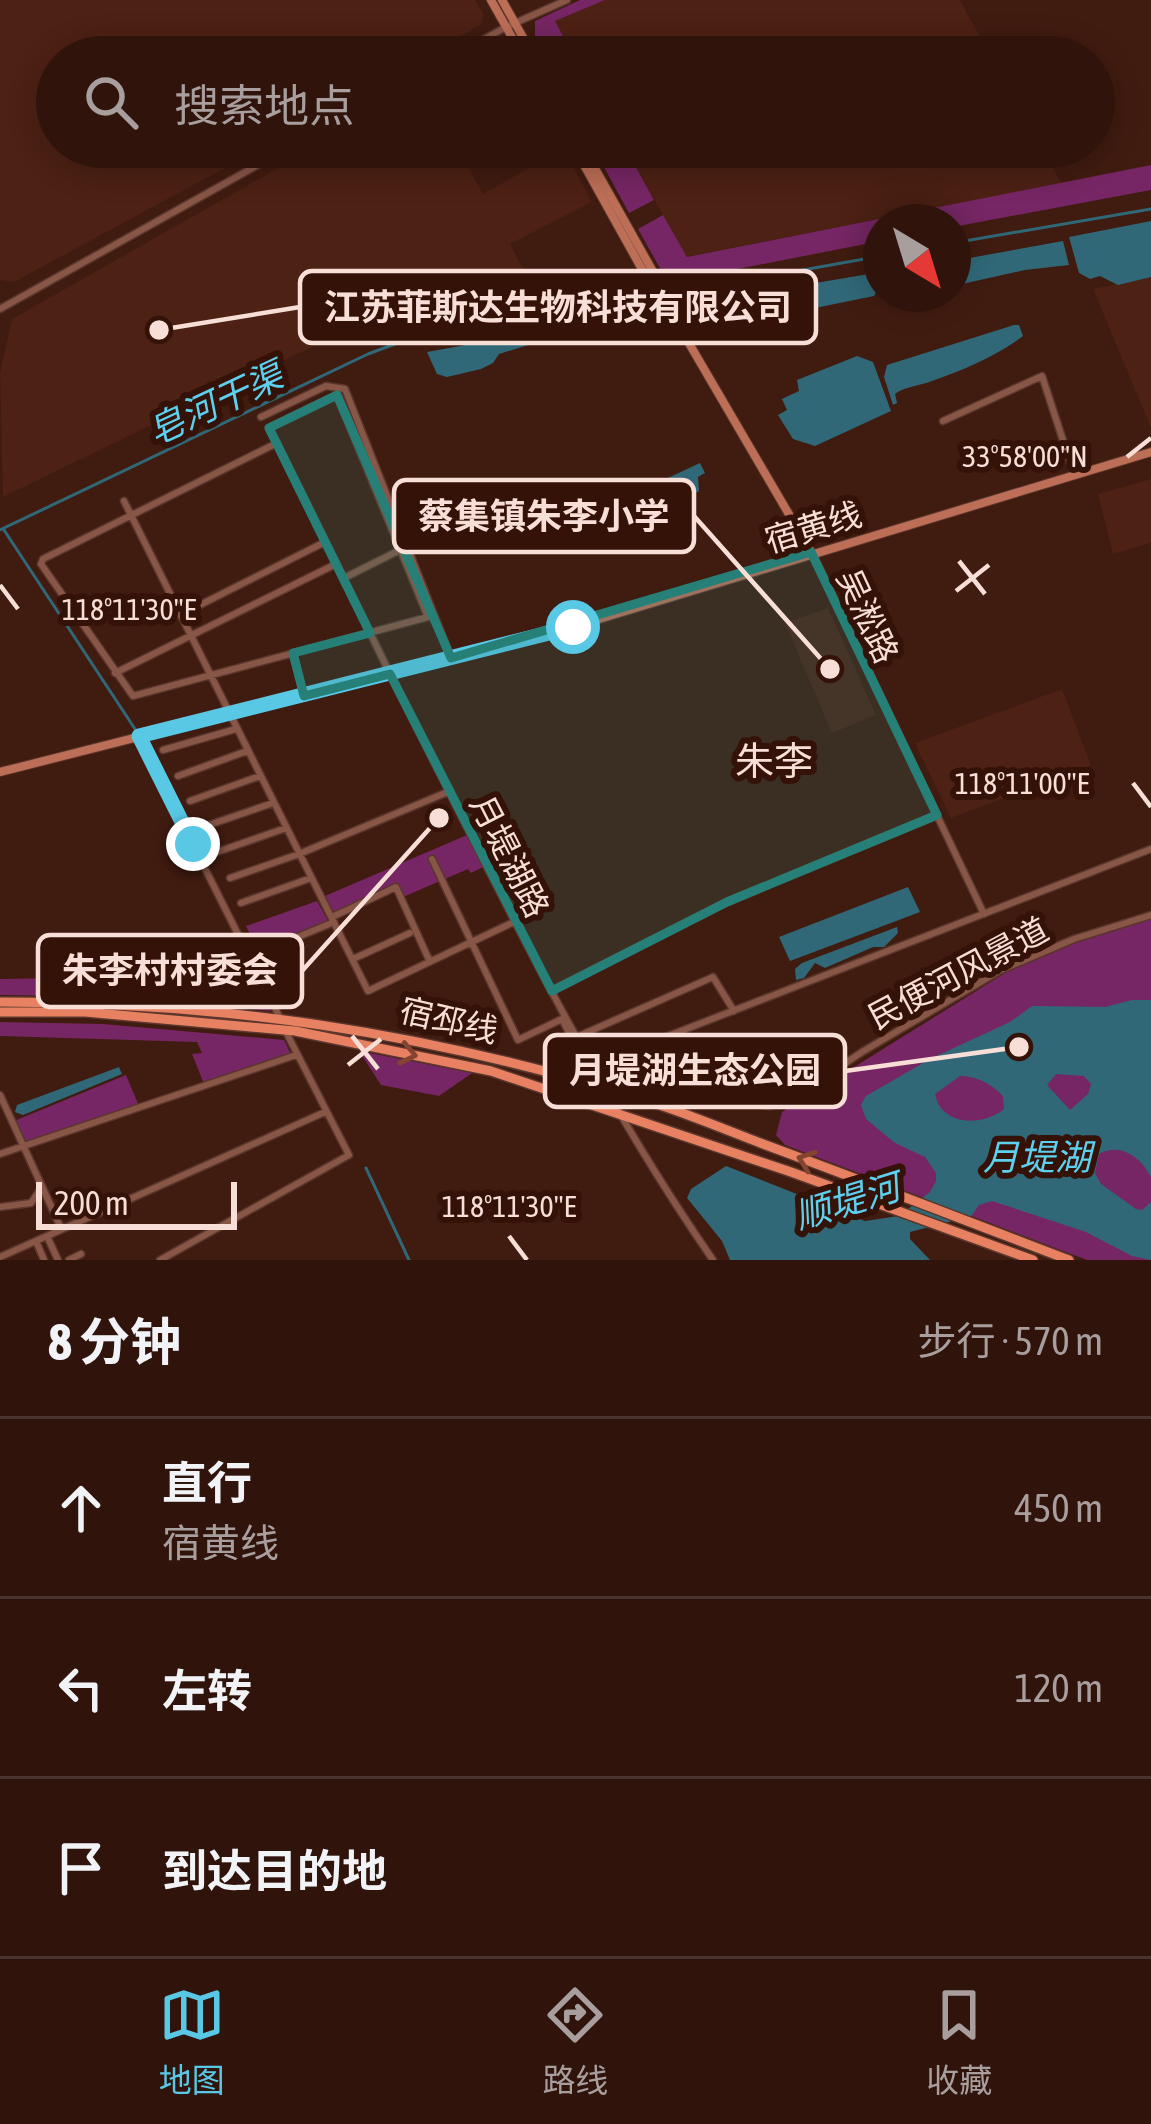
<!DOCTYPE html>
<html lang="zh">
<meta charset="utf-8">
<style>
:root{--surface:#30140c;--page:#3c211a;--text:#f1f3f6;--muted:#a89e9d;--line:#4b332d;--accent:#59c8e5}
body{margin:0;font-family:"Asap Condensed","Noto Sans SC",sans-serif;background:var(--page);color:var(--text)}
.compass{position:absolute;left:863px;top:204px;width:108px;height:108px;border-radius:50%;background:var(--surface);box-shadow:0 6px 30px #0003;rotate:142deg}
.scale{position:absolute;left:36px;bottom:30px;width:201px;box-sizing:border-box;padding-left:12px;border:6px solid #f7ded6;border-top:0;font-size:33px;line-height:42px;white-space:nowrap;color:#f7ded6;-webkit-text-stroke:9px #351207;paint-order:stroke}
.stop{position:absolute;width:36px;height:36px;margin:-27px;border:9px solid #59c8e5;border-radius:50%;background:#fff}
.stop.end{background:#59c8e5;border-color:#fff;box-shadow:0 3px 12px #0008}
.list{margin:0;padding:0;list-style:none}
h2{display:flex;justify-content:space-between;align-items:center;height:156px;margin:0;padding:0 48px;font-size:51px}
h2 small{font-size:39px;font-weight:400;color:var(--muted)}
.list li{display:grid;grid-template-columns:78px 1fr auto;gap:36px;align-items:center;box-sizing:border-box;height:180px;padding:0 48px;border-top:3px solid var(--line)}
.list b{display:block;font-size:45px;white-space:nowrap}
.list p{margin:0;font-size:39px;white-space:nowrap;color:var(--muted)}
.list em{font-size:39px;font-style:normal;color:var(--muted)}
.icon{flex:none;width:66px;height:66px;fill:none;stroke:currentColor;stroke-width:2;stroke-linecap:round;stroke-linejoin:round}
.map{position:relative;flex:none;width:1151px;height:1260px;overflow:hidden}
.search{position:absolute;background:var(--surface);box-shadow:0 6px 30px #0003;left:36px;right:36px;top:36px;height:132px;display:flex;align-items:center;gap:30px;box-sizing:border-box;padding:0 42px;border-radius:66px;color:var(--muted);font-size:45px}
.sheet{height:696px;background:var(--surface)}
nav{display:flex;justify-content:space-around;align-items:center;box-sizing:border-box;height:168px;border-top:3px solid var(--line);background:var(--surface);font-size:33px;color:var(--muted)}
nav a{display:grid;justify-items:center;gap:6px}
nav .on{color:var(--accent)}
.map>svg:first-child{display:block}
.built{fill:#4d2114}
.green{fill:#762664}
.water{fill:#306877;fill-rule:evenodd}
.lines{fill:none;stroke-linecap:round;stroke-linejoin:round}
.stream{stroke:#306877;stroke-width:3}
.minor-casing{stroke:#5a362c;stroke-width:9}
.tertiary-casing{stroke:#5a362c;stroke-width:9}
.secondary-casing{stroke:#5a362c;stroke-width:10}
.primary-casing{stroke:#5a362c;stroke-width:12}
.minor{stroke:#885647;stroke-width:6}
.tertiary{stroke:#885647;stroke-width:6}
.secondary{stroke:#bd6e57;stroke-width:8}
.primary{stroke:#e78162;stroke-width:9}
.oneway{stroke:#854430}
.route{stroke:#59c8e5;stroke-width:15}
.marked{fill:#268078;fill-opacity:0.2;stroke:#268078;stroke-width:9;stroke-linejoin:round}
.ticks{fill:none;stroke:#f7ded6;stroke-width:4.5}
.labels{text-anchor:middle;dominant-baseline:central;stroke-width:12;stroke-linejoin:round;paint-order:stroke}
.street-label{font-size:33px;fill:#f7ded6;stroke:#351207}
.water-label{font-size:36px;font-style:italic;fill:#5cd0ee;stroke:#351207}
.quarter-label{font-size:39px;fill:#f7ded6;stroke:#351207}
.ticks-label{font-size:30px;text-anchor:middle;fill:#f7ded6;stroke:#351207;stroke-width:12;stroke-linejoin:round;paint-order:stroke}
.leader{fill:none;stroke:#f7ded6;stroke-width:4.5}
.callout-dot{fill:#f7ded6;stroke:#351207;stroke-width:4.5}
.callout{fill:#351207;stroke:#f7ded6;stroke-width:4.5}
.callout-label{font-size:36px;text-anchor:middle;font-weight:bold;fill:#f7ded6}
</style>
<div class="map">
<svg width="1151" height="1260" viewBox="0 0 1151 1260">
<rect width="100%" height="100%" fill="#401b10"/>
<!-- built -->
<path class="built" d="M0 0H475L484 15 480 25 425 57H57V147H264L14 282 0 280Z
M605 0H960L991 57H574L554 21Z
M315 147H456L483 194 564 149 592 202 510 244 532 286 384 312 3 497 0 373 12 319Z
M625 147H1041L1061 183 686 257Z
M1151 277V428L1093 289Z
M1151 479V543L1113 554 1098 494Z
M828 608 876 715 832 733 785 623Z
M1062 689 1091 765 951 818 915 743Z"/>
<!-- green -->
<path class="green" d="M580 0H605L555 21 574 57H544L535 40V21Z
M593 147H625L654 200 629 213Z
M1151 165V190L953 227V222H881V241L681 280 665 277 638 229 663 215 687 257Z
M467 835 483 867 471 873 468 869 403 897 397 885 332 913 325 896Z
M317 901 328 921 258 950 246 926Z
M1151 919V1260H1087L785 1145 776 1135 782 1112 1005 973 1078 942Z
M116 977 264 996 271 1011 133 997 0 995V979Z
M0 1022 103 1024 284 1040 291 1054 204 1084 192 1054 202 1053 197 1042 0 1036Z
M359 1051 472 1073 439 1096 381 1085Z
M126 1075 139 1106 24 1143 14 1121Z"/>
<!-- water -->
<path class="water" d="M1151 221V277L1118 285 1100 276 1090 279 1079 273 1069 237Z
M1063 241 1069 265 1025 270 953 286V261Z
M869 274 878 288 874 296 736 324 723 321 717 307 727 298Z
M1014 325H1019L1023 336C997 356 963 370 932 381 919 386 906 386 895 394L897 403 893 405 884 377 887 365Z
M538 332V342L499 354 493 363 481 369 447 377 437 374 427 352Z
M857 356 873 362 891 411 815 446 793 439 778 415 787 410 782 399 799 391 797 380Z
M700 463 705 473 698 477 699 491 691 495 686 490 669 505 651 509V514L633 522 622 503 625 498Z
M908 887 920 912 790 961 779 937Z
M897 927 898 933 884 947H873L825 968 815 963 804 978 796 980 795 969 802 963Z
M1132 1000H1151V1177C1141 1157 1120 1142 1099 1154L1095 1173 1101 1184 1136 1209 1142 1210 1151 1202V1260L1132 1256 1086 1232 992 1201 979 1205 971 1216 910 1232V1239L930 1260H730L722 1241 687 1198 691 1189 726 1166 865 1221 899 1216 930 1192 936 1181V1173L925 1157 895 1143 866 1119 861 1105 866 1096 930 1059 1010 1022 1032 1006 1105 1007ZM1056 1074 1084 1076 1091 1084 1088 1094 1070 1110 1047 1085ZM960 1076C975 1075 993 1085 1003 1096L1004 1109C982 1127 941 1126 935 1094Z
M119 1067 122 1074 23 1115 15 1112 17 1105Z"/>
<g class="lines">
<!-- stream -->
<path class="stream" d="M953 243 1151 209
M0 530 368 354 403 341 881 256
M4 530 135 729
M366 1168 409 1260"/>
<!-- minor casing -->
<g class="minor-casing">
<path id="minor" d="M261 417 326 386 345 389 451 658
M943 421 1042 376 1074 474
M277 443 43 559 41 564 133 696C231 670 329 643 428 617L337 395 269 428 280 450C317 525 354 599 390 674 491 873 586 1077 713 1260
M124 501 368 991 516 921
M344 578 400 550
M180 615 325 542
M293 653 304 696
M115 673 336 564
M139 737 280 1018
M163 750 236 729
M178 776 247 751
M190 801 260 776
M203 827 273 803
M217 852 286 828
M432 859 518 1040 562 1019 572 1039 713 977 734 1011
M230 878 299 854 450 791
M241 903 311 878
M332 917 396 887 430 962
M264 951 334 922
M353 959 410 933
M553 990 727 902 937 815
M590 1059 623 1064 740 1102 769 1106 799 1094 862 1052 1001 970 1074 939 1151 915
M606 1060 1151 849
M0 1095 61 1228
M0 1154 296 1055
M0 1207 31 1203 42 1187
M47 1236 58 1260
M36 1241 44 1260
M0 1257 325 1112
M69 1260 81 1254
M160 1260 349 1155 285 1030"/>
</g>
<!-- tertiary casing -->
<g class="tertiary-casing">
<path id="tertiary" d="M452 57 506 27 567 0
M0 309 290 147
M813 555 984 914"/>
</g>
<!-- secondary casing -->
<g class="secondary-casing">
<path id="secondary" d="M491 0 523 57
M502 0 534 57
M574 147 648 280 655 285 811 552
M583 147 656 277 655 284
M0 772 573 627 1151 452"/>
</g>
<!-- primary casing -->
<g class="primary-casing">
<path id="primary" d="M0 1002C222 1002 423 1032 635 1097 679 1110 721 1128 763 1144 866 1182 967 1221 1069 1260
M0 1012H85L295 1031 491 1071 791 1172 1033 1260"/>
</g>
<!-- minor -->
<use href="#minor" class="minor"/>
<!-- tertiary -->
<use href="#tertiary" class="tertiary"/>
<!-- secondary -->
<use href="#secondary" class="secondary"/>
<!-- primary -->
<use href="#primary" class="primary"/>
</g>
<!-- one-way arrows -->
<defs><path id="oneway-chevron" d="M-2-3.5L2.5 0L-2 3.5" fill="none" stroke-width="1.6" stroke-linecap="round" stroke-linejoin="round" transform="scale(3)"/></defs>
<g class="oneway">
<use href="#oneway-chevron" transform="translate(408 1054) rotate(12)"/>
<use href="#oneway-chevron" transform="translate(806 1160) rotate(-160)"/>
</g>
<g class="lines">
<!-- route -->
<path class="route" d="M193 844 139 736 573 627"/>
</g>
<!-- marked area -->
<path class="marked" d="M337 395 451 658 811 552 937 815 727 902 552 991 390 674 304 696 293 653 370 633 269 428Z"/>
<!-- ticks -->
<path class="ticks" d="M1127 457 1151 438M959 561 985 594M0 585 18 609M956 591 989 565M1133 783 1151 807M352 1036 378 1069M348 1065 381 1039M509 1236 527 1260"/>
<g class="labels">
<!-- street labels -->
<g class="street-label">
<text transform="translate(813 527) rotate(-17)">宿黄线</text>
<text transform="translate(868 616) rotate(65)">吴淞路</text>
<text transform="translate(510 856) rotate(63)">月堤湖路</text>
<text transform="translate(958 973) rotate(-28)">民便河风景道</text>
<text transform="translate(449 1020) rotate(13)">宿邳线</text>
</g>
<!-- water labels -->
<g class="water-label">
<text transform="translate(215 403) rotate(-25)">皂河干渠</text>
<text x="1037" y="1157">月堤湖</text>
<text transform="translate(847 1201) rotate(-17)">顺堤河</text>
</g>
<!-- quarter labels -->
<g class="quarter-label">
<text x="774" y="761">朱李</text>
</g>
</g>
<g class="ticks-label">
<text x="1025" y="467">33°58'00"N</text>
<text x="129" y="620">118°11'30"E</text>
<text x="1022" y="794">118°11'00"E</text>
<text x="509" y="1217">118°11'30"E</text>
</g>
<!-- callouts -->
<path class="leader" d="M159 330L300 307M830 669L694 516M439 818L302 971M1019 1047L845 1071"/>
<g class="callout-dot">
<circle cx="159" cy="330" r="12"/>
<circle cx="830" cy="669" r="12"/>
<circle cx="439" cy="818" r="12"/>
<circle cx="1019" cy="1047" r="12"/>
</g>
<g class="callout">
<rect x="300" y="271" width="516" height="72" rx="12"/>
<rect x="394" y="480" width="300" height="72" rx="12"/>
<rect x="38" y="935" width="264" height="72" rx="12"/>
<rect x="545" y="1035" width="300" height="72" rx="12"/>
</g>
<g class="callout-label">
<text x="558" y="320">江苏菲斯达生物科技有限公司</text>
<text x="544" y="529">蔡集镇朱李小学</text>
<text x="170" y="983">朱李村村委会</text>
<text x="695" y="1083">月堤湖生态公园</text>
</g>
</svg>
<svg class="compass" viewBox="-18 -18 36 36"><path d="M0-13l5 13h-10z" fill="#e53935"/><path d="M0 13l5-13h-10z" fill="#a89e9d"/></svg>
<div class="scale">200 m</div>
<div class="stop" style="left:573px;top:627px"></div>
<div class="stop end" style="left:193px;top:844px"></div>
<div class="search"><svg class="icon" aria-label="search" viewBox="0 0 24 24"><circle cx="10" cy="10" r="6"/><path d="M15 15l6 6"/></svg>搜索地点</div>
</div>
<section class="sheet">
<h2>8 分钟<small>步行 · 570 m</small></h2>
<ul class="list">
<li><svg class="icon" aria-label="ahead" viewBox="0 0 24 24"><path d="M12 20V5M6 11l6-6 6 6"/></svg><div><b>直行</b><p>宿黄线</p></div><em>450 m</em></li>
<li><svg class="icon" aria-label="left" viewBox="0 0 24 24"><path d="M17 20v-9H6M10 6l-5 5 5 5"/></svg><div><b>左转</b></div><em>120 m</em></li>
<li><svg class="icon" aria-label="arrive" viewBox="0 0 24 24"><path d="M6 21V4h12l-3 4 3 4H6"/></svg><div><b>到达目的地</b></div></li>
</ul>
</section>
<nav>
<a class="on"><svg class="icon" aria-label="map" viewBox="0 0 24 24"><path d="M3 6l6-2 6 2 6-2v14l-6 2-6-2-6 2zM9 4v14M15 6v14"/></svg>地图</a>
<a><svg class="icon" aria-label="directions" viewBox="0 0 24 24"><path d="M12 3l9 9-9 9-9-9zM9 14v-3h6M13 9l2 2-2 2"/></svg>路线</a>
<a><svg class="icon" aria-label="saved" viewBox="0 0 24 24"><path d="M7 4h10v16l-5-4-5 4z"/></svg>收藏</a>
</nav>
